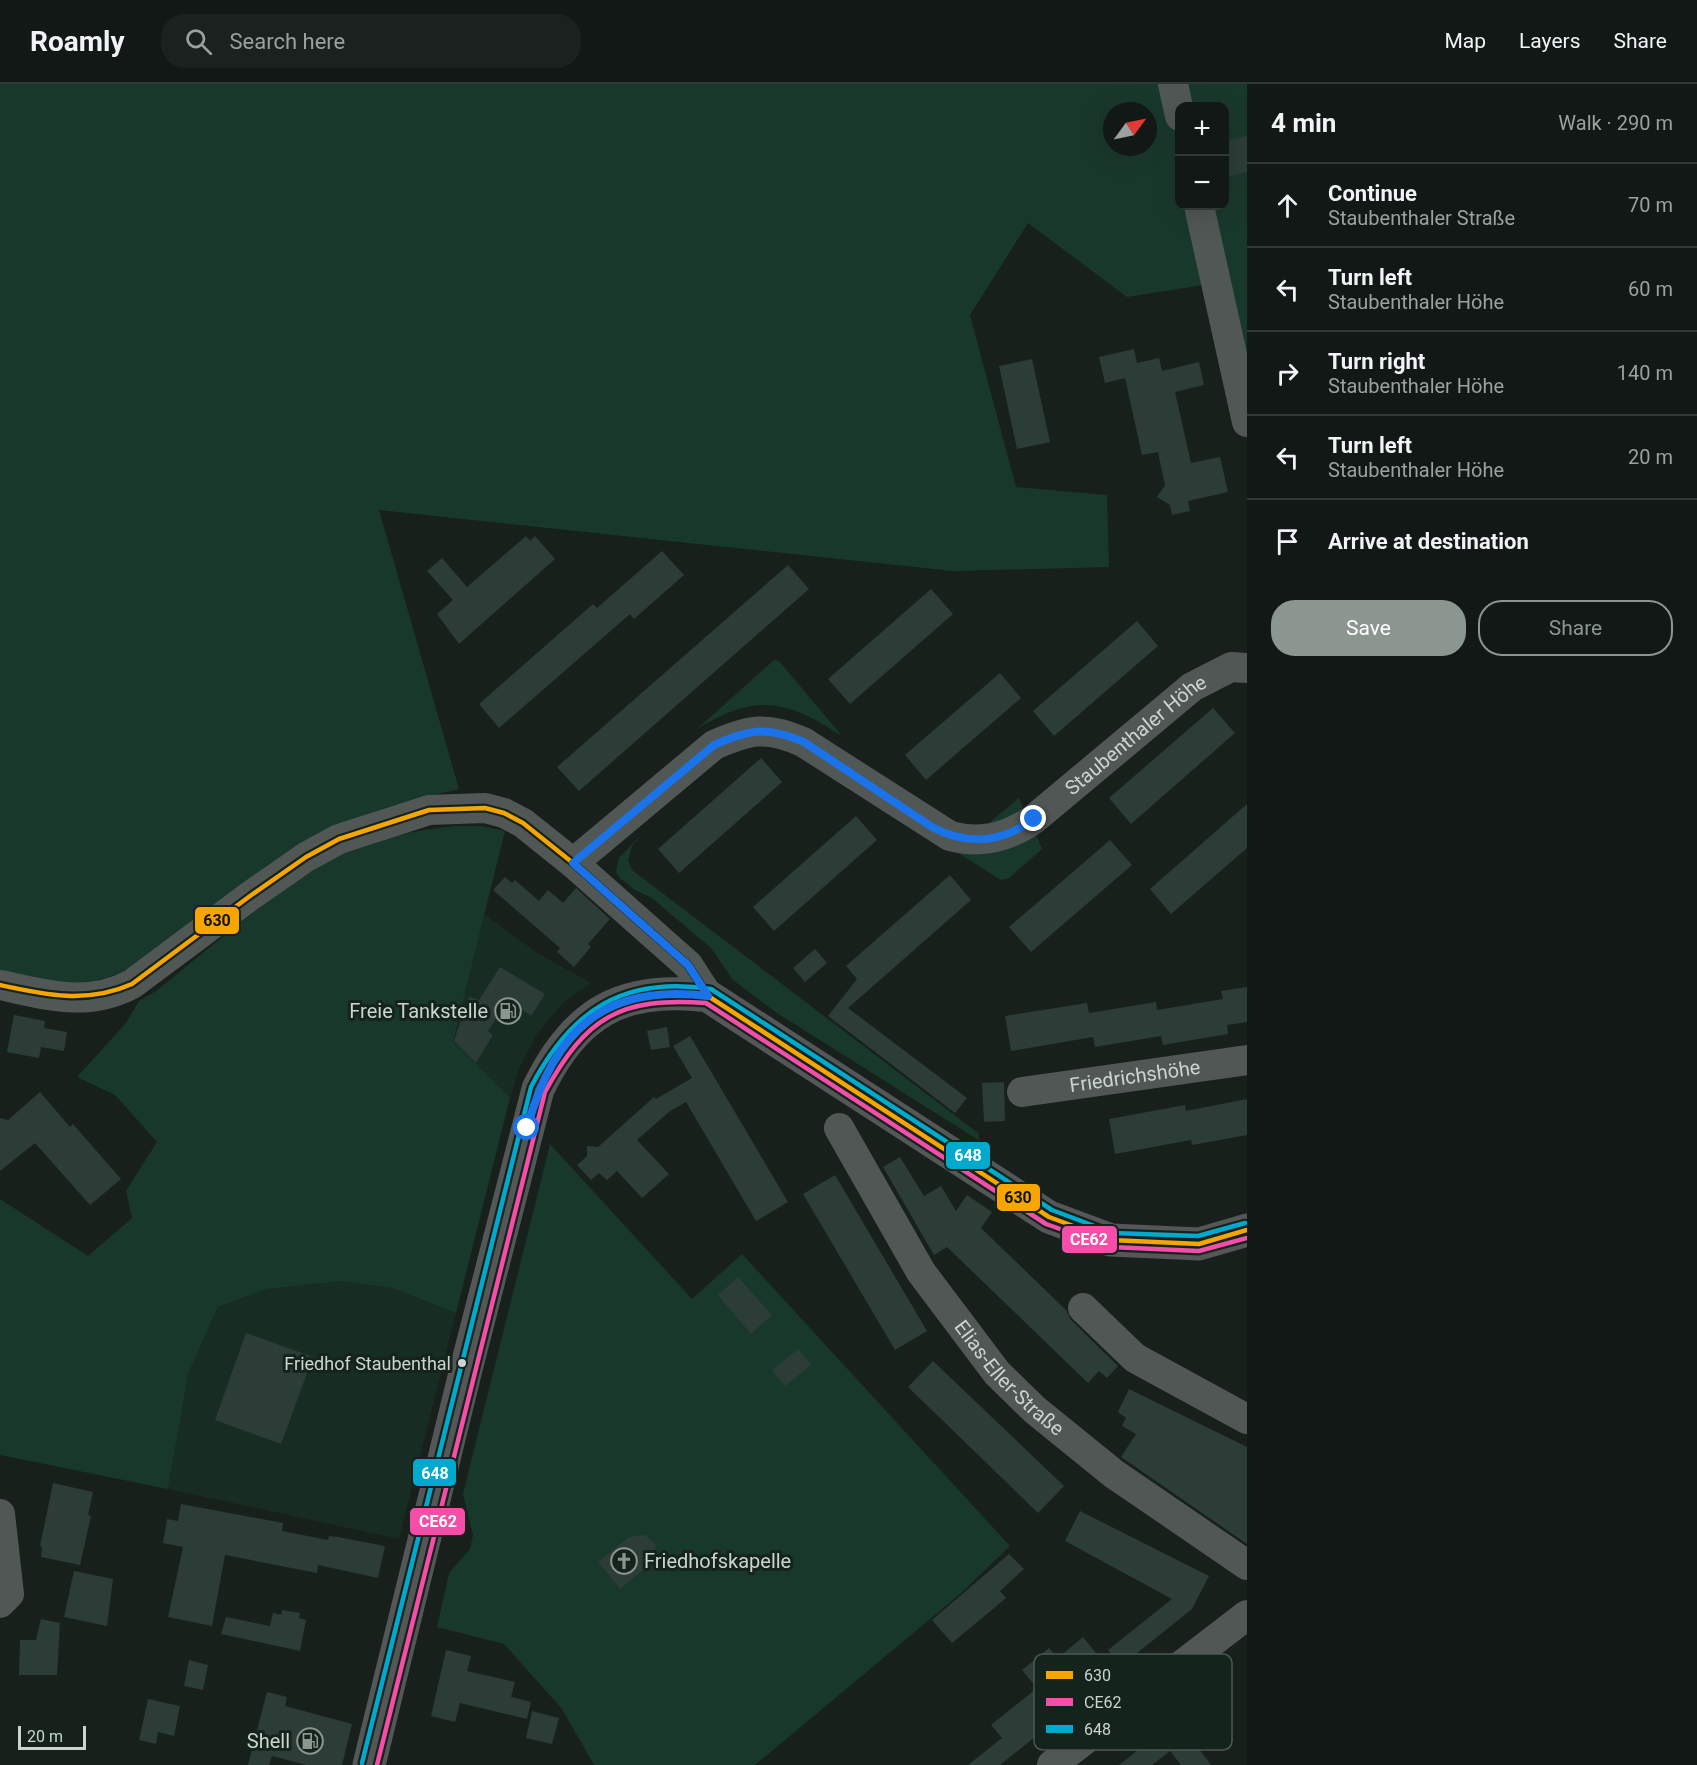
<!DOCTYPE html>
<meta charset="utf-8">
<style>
:root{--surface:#121815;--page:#1b211e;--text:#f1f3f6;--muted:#9ca0a0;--line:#313734;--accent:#8c9691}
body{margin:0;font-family:Roboto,sans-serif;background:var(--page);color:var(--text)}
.controls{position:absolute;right:18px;top:18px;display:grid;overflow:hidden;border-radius:12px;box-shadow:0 6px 24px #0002}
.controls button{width:54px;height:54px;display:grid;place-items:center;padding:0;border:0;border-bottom:2px solid var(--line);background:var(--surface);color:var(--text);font:30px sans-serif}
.compass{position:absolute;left:1103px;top:18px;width:54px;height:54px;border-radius:50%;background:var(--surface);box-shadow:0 6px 24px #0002;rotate:57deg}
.scale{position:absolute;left:18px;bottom:15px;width:68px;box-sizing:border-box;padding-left:6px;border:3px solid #cbd5d0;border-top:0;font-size:16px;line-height:21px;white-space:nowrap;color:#cbd5d0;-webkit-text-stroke:4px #15231d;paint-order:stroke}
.stop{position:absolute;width:18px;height:18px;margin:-14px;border:4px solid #1a73e8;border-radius:50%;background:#fff}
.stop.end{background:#1a73e8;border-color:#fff;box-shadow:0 2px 6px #0008}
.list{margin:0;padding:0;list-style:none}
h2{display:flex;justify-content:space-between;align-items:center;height:78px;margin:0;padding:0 24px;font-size:26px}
h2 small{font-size:20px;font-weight:400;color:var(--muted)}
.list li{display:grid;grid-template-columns:39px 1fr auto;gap:18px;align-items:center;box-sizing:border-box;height:84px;padding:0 24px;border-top:2px solid var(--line)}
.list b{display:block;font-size:22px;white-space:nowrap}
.list p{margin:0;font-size:20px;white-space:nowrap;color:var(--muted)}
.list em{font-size:20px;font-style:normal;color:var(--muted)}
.actions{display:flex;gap:12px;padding:18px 24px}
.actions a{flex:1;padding:14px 0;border:2px solid var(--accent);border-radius:24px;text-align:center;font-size:21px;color:var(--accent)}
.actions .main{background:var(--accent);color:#fff}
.icon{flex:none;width:33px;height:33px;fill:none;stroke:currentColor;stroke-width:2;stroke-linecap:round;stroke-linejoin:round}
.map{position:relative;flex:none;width:1247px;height:1681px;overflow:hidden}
header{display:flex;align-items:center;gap:36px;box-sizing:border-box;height:84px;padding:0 30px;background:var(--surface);border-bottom:2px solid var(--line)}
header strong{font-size:28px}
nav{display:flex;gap:33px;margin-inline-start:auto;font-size:21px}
.search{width:420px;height:54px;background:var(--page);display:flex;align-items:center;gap:15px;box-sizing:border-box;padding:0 21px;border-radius:24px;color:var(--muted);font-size:22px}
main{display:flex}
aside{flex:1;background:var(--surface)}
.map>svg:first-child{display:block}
.built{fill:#172c23}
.green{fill:#19382c;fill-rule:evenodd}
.building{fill:#2c3c36}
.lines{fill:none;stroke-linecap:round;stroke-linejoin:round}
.minor{stroke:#515754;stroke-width:30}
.major{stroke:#545657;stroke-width:33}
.bus-1-casing{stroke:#15231d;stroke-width:9}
.bus-2-casing{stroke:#15231d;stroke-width:9}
.bus-3-casing{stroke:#15231d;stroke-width:9}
.bus-1{stroke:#f7a600;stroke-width:4.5}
.bus-2{stroke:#f54da8;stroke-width:4.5}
.bus-3{stroke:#00a9ce;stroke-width:4.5}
.route{stroke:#1a73e8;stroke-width:8}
.bus-dot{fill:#cbd5d0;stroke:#15231d;stroke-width:2}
.labels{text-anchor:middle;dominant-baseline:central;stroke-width:6;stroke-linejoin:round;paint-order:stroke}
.bus-label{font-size:18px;fill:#cbd5d0;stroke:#15231d;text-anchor:end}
.street-label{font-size:20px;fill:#cbd5d0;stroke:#15231d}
.poi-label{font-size:20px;fill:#cbd5d0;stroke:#15231d;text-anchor:end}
.key{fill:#15231d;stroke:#4c5853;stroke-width:1.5}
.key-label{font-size:16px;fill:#cbd5d0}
.line-badge{stroke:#15231d;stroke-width:2}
.badge-label{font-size:16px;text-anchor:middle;font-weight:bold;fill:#fff}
.pale-badge-label{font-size:16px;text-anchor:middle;font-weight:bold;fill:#111}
</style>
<header>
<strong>Roamly</strong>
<div class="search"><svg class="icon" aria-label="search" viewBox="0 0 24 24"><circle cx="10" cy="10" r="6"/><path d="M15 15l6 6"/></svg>Search here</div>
<nav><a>Map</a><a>Layers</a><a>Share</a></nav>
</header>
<main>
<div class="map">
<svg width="1247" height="1681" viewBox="0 0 1247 1681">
<rect width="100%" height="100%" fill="#18201c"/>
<!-- built -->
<path class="built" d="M484 830 536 868 591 899 563 919 537 950 519 985 510 1014 453 957Z
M343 1197 392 1204 456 1229 399 1455 168 1405 188 1290 218 1223 267 1205Z"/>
<!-- green -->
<path class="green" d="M0 0H1247V325L1210 200 1127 213 1028 139 970 231 1016 403 1107 411 1109 483 953 487 379 426 459 705C394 719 339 736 282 772 224 809 162 882 94 897 64 904 30 892 0 886ZM1180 22H1224V122H1180ZM1112 27H1148V63H1112Z
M774 576 779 577 842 652C786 615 755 609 697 645Z
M1019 714 1026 730 982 745Z
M455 742H481L505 747 453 957 510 1014 456 1229 392 1204 343 1197 267 1205 218 1223 188 1290 168 1405 0 1371V1115L88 1172 132 1134 126 1107 157 1058 115 1011 77 993 126 939 139 917 156 907C212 863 278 803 340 771 375 754 416 746 455 742Z
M1035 748 1042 765 1009 794 1001 796 934 754Z
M641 751 632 762 628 776 632 786 978 1049 980 1057 777 929 733 896 711 864 652 814 635 806 620 794 616 788 619 774Z
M550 1060 692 1215 742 1170 1010 1462 960 1510 755 1681H594L562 1625 504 1560 437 1543 449 1489 470 1465 473 1451 463 1410Z"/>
<!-- building -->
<path class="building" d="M1247 52V88L1224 93V57Z
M1134 265 1137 279 1159 274 1162 287 1199 278 1204 301 1175 308 1191 379 1220 373 1228 408 1188 417 1190 427 1172 431 1170 421 1157 413 1165 401 1158 368 1142 371 1125 294 1105 299 1099 273Z
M1032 275 1050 358 1017 365 999 282Z
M526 452 530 457 535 452 555 475 459 560 437 530 453 516 427 487 442 474 467 503Z
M662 467 684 491 634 535 630 530 499 644 479 620 593 520 597 524Z
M788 481 809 505 579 707 557 683Z
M931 505 953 530 850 620 828 595Z
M1137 537 1158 562 1054 652 1033 627Z
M1000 589 1021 614 926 696 905 671Z
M1213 624 1235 649 1131 740 1109 714Z
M761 674 782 698 679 789 658 765Z
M1247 720V764L1171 830 1150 805Z
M856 732 877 756 774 847 753 823Z
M1110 756 1132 781 1031 868 1009 843Z
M950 791 971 816 848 924 967 1014 955 1029 828 932 857 895 846 882Z
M505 793 512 799 515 796 539 817 548 806 563 819 576 804 610 835 588 860 591 863 574 883 557 868 560 864 493 806Z
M815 865 827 879 805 898 793 884Z
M500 883 545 910 531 932 508 916 488 947 493 951 476 979 454 957 469 913 479 916Z
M1247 903V938L1227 941 1228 950 1163 961 1161 952 1095 963 1093 953 1011 967 1005 932 1087 919 1089 929 1156 918 1157 926 1223 915 1221 907Z
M14 931 45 937 44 944 67 948 64 967 41 963 39 974 7 968Z
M667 943 670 963 651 966 647 947Z
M690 952 788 1118 756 1137 686 1018 670 1027 637 1056 669 1090 642 1114 617 1087 607 1096 599 1089 591 1096 577 1081 587 1072V1062L598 1063 654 1013 656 1015 692 994 673 962Z
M1004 998 1005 1037 984 1038 982 999Z
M40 1008 70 1043 73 1040 121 1095 90 1121 35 1059 0 1087V1034L8 1036Z
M1247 1015V1051L1192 1061 1191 1056 1115 1070 1109 1035 1185 1021 1186 1027Z
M900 1073 924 1112 941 1102 956 1127 967 1111 992 1128 981 1144 1066 1226 1071 1236 1118 1282 1107 1294 1099 1287 1088 1299 947 1163 934 1171 883 1083Z
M835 1091 927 1247 895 1266 803 1110Z
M738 1193 772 1231 751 1250 718 1211Z
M246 1249 313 1273 281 1360 215 1336Z
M798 1265 811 1281 785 1302 772 1286Z
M933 1277 1064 1402 1038 1429 908 1303Z
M1129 1305 1247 1363V1460L1121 1373 1136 1350 1122 1342 1126 1334 1118 1328Z
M53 1399 93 1408 88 1431 91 1432 80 1481 41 1473 42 1463 40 1462Z
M181 1420 283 1439 282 1447 328 1456 329 1452 338 1453 385 1462 378 1494 318 1481 317 1489 225 1471 212 1542 168 1533 183 1463 163 1459 167 1435 178 1437Z
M1080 1427 1209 1492 1192 1525 1121 1582 1108 1566 1172 1515 1065 1457Z
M645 1451 656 1461 653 1478 620 1505 598 1478 629 1453Z
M1009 1470 1024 1485 1000 1507 1006 1514 952 1559 932 1536Z
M74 1487 113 1495 107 1542 64 1533Z
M282 1526 300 1529 299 1534 306 1536 300 1567 221 1550 226 1533 270 1542 273 1529 281 1531Z
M41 1535 60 1539 57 1591H19L20 1556H36Z
M1083 1553 1110 1586 1084 1607 1087 1611 1000 1681H968L1002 1654 991 1641 1037 1604 1022 1586 1049 1564 1058 1574Z
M446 1566 471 1572 467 1587 515 1598 511 1613 531 1618 527 1635 460 1619 455 1638 431 1632Z
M189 1576 208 1581 203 1606 184 1602Z
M267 1608 287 1613 285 1622 352 1640 342 1681H306L272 1672 269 1681H248Z
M148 1615 180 1622 174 1652 158 1648 156 1660 139 1656Z
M532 1627 559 1634 552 1660 526 1654Z
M1187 1627 1206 1652 1196 1661 1211 1681H1181L1170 1667 1152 1681H1119Z"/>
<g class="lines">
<!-- minor -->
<g class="minor">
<path d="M1173 0 1180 32"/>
<path d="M1199 122 1247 338"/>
<path id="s1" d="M573 779 714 661C750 645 767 642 803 658L950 752C981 760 1007 754 1034 735L1192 603 1231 583 1247 584"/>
<path d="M0 901C47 911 87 924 132 900L250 812 306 773 339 755 429 726 485 724 504 729 523 739 573 779 688 881 708 912"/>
<path id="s2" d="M1022 1008 1247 976"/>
<path id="s3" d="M839 1044 921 1188 997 1289 1035 1326 1114 1390 1247 1481"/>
<path d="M1083 1224 1135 1274 1247 1335"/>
<path d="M0 1430 9 1510 0 1519"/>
<path d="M1052 1681 1247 1531"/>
</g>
<!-- major -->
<path class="major" d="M369 1681 466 1285 538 1005C575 928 623 901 708 912L1049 1133 1111 1156 1199 1160 1247 1146"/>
<!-- bus-1 casing -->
<g class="bus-1-casing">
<path id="bus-1" d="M0 901C46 911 87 920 132 900L250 812 306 773 339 755 429 726 485 724 504 729 523 739 573 779 688 881 708 912 1049 1133 1111 1156 1199 1160 1247 1146"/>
</g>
<!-- bus-2 casing -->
<g class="bus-2-casing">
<path id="bus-2" d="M377 1681 545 1008C586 933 620 913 706 919L1046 1140 1111 1163 1199 1167 1247 1154"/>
</g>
<!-- bus-3 casing -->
<g class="bus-3-casing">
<path id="bus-3" d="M362 1679 531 1003C571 926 623 892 711 905L1052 1126 1113 1149 1198 1152 1245 1139"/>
</g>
<!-- bus-1 -->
<use href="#bus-1" class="bus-1"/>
<!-- bus-2 -->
<use href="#bus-2" class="bus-2"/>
<!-- bus-3 -->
<use href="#bus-3" class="bus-3"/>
</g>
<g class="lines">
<!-- route -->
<path class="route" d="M527 1044C554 947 603 899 708 912L688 881 573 779 714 661C750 645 767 642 804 658L932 743C968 762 1001 759 1034 735"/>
</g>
<!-- icons -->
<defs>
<g id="fuel-ring" transform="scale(1.35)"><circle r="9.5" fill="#15231d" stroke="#8c9691" stroke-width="1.5"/><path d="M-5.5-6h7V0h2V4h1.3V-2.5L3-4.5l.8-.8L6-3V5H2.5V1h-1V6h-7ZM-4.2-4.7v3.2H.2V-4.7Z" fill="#8c9691"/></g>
<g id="church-ring" transform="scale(1.35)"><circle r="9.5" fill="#15231d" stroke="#8c9691" stroke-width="1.5"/><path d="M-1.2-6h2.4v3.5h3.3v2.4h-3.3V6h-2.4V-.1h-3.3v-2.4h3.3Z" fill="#8c9691"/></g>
</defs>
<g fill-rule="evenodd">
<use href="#fuel-ring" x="508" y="927"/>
<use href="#church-ring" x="624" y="1477"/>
<use href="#fuel-ring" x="310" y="1657"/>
</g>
<!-- markers -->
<circle class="bus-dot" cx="462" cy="1279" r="5"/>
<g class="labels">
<!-- bus labels -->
<g class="bus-label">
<text x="451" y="1279">Friedhof Staubenthal</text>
</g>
<!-- street labels -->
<g class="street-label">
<text stroke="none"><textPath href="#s1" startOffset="672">Staubenthaler Höhe</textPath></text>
<text stroke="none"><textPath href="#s2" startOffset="114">Friedrichshöhe</textPath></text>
<text stroke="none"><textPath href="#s3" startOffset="304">Elias-Eller-Straße</textPath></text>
</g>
<!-- poi labels -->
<g class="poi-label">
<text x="488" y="927">Freie Tankstelle</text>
<text x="644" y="1477" text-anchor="start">Friedhofskapelle</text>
<text x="290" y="1657">Shell</text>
</g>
</g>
<!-- legend -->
<rect x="1034" y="1570" width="198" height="96" rx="9" class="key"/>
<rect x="1046" y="1587" width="27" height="8" fill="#f7a600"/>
<rect x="1046" y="1614" width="27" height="8" fill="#f54da8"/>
<rect x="1046" y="1641" width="27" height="8" fill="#00a9ce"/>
<g class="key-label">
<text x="1084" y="1597">630</text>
<text x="1084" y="1624">CE62</text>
<text x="1084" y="1651">648</text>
</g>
<g class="line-badge">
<rect x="194" y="822" width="46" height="29" rx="6" fill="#f7a600"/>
<rect x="945" y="1057" width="46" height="29" rx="6" fill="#00a9ce"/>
<rect x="996" y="1099" width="45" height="29" rx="6" fill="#f7a600"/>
<rect x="1061" y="1141" width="57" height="29" rx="6" fill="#f54da8"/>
<rect x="412" y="1374" width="45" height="29" rx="6" fill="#00a9ce"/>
<rect x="409" y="1423" width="57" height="29" rx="6" fill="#f54da8"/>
</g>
<g class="badge-label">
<text x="968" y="1077">648</text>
<text x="1089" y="1161">CE62</text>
<text x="435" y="1395">648</text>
<text x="438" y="1443">CE62</text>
</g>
<g class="pale-badge-label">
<text x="217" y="842">630</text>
<text x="1018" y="1119">630</text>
</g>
</svg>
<div class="controls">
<button>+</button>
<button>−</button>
</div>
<svg class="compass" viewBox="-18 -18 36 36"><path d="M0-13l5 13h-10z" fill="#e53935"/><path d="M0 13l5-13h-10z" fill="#9ca0a0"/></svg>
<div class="scale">20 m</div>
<div class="stop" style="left:527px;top:1044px"></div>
<div class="stop end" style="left:1034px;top:735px"></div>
</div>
<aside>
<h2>4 min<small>Walk · 290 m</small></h2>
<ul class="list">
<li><svg class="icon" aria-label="ahead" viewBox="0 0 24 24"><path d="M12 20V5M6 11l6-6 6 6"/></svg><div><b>Continue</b><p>Staubenthaler Straße</p></div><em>70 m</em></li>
<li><svg class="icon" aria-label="left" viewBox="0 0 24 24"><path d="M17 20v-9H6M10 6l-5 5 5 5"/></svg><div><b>Turn left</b><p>Staubenthaler Höhe</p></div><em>60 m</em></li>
<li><svg class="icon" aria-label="right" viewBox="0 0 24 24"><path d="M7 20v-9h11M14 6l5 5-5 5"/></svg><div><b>Turn right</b><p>Staubenthaler Höhe</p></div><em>140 m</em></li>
<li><svg class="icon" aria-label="left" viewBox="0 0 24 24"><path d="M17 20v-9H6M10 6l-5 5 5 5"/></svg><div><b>Turn left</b><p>Staubenthaler Höhe</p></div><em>20 m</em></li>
<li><svg class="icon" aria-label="arrive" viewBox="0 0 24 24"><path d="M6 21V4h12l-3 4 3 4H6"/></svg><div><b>Arrive at destination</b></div></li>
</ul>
<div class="actions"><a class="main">Save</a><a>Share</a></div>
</aside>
</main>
